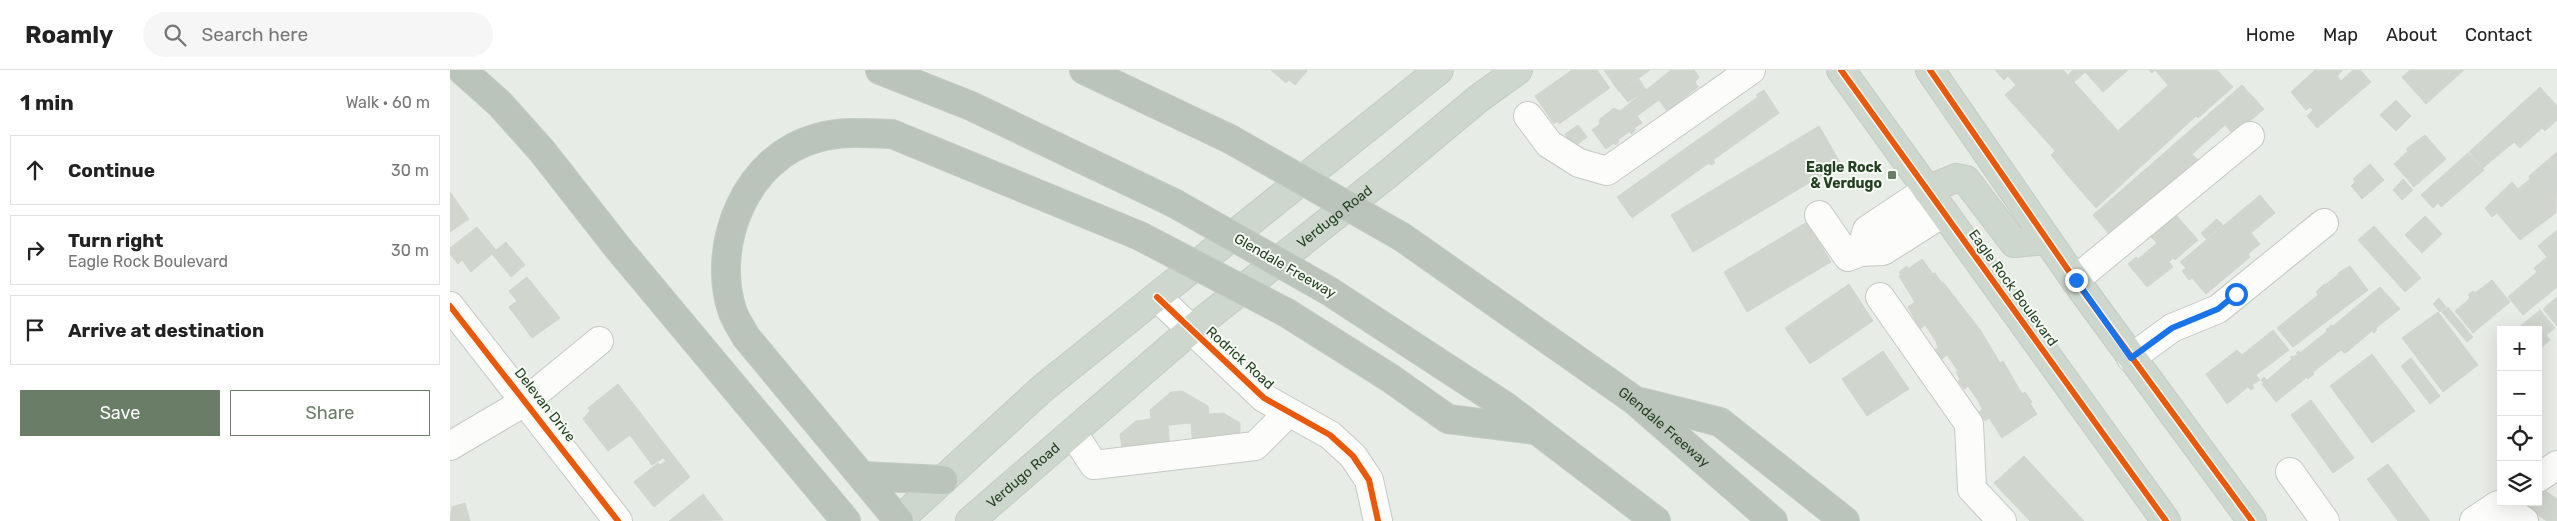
<!DOCTYPE html>
<meta charset="utf-8">
<style>
:root{--surface:#fff;--page:#f6f6f6;--text:#222;--muted:#767676;--line:#e0e0e0;--accent:#697d67}
body{margin:0;font-family:Rubik,sans-serif;background:var(--page);color:var(--text)}
.controls{position:absolute;right:15px;bottom:15px;display:grid;overflow:hidden;border-radius:0px;box-shadow:0 5px 20px #0002}
.controls button{width:45px;height:45px;display:grid;place-items:center;padding:0;border:0;border-bottom:1px solid var(--line);background:var(--surface);color:var(--text);font:25px sans-serif}
.stop{position:absolute;width:15px;height:15px;margin:-11px;border:4px solid #1a73e8;border-radius:50%;background:#fff}
.stop.end{background:#1a73e8;border-color:#fff;box-shadow:0 1px 5px #0008}
.list{margin:0;padding:0;list-style:none}
h2{display:flex;justify-content:space-between;align-items:center;height:65px;margin:0;padding:0 20px;font-size:21px}
h2 small{font-size:16px;font-weight:400;color:var(--muted)}
.list li{display:grid;grid-template-columns:32px 1fr auto;gap:15px;align-items:center;box-sizing:border-box;height:70px;margin:0 10px 10px;padding:0 10px;border:1px solid var(--line);border-radius:0px}
.list b{display:block;font-size:19px;white-space:nowrap}
.list p{margin:0;font-size:16px;white-space:nowrap;color:var(--muted)}
.list em{font-size:16px;font-style:normal;color:var(--muted)}
.actions{display:flex;gap:10px;padding:15px 20px}
.actions a{flex:1;padding:11px 0;border:1px solid var(--accent);border-radius:0px;text-align:center;font-size:18px;color:var(--accent)}
.actions .main{background:var(--accent);color:#fff}
.icon{flex:none;width:28px;height:28px;fill:none;stroke:currentColor;stroke-width:2;stroke-linecap:round;stroke-linejoin:round}
.map{position:relative;flex:none;width:2107px;height:451px;overflow:hidden}
header{display:flex;align-items:center;gap:30px;box-sizing:border-box;height:70px;padding:0 25px;background:var(--surface);border-bottom:1px solid var(--line)}
header strong{font-size:24px}
nav{display:flex;gap:28px;margin-inline-start:auto;font-size:18px}
.search{width:350px;height:45px;background:var(--page);display:flex;align-items:center;gap:12px;box-sizing:border-box;padding:0 18px;border-radius:28px;color:var(--muted);font-size:19px}
main{display:flex}
aside{flex:1;background:var(--surface)}
.map>svg:first-child{display:block}
.building{fill:#d0d5ce;stroke:#d1d5cf}
.lines{fill:none;stroke-linecap:round;stroke-linejoin:round}
.minor-casing{stroke:#c5c9c3;stroke-width:30}
.major-casing{stroke:#c3cbc2;stroke-width:30}
.highway-casing{stroke:#c3cbc2;stroke-width:30}
.minor{stroke:#fcfcfb;stroke-width:28}
.major{stroke:#ced7ce;stroke-width:28}
.highway{stroke:#bbc4bb;stroke-width:28}
.highway-bridge-casing{stroke:#c3cbc2;stroke-width:30;stroke-linecap:butt}
.highway-bridge{stroke:#bbc4bb;stroke-width:28}
.cycleway-casing{stroke:#f7faf5;stroke-width:9}
.cycleway{stroke:#e8590c;stroke-width:6}
.route{stroke:#1a73e8;stroke-width:6}
.poi-dot{fill:#697d67;stroke:#f7faf5;stroke-width:2}
.labels{text-anchor:middle;dominant-baseline:central;stroke-width:4;stroke-linejoin:round;paint-order:stroke}
.poi-label{font-size:14px;font-weight:bold;fill:#244122;stroke:#f7faf5;text-anchor:end}
.street-label{font-size:14px;fill:#244122;stroke:#f7faf5}
</style>
<header>
<strong>Roamly</strong>
<div class="search"><svg class="icon" aria-label="search" viewBox="0 0 24 24"><circle cx="10" cy="10" r="6"/><path d="M15 15l6 6"/></svg>Search here</div>
<nav><a>Home</a><a>Map</a><a>About</a><a>Contact</a></nav>
</header>
<main>
<aside>
<h2>1 min<small>Walk · 60 m</small></h2>
<ul class="list">
<li><svg class="icon" aria-label="ahead" viewBox="0 0 24 24"><path d="M12 20V5M6 11l6-6 6 6"/></svg><div><b>Continue</b></div><em>30 m</em></li>
<li><svg class="icon" aria-label="right" viewBox="0 0 24 24"><path d="M7 20v-9h11M14 6l5 5-5 5"/></svg><div><b>Turn right</b><p>Eagle Rock Boulevard</p></div><em>30 m</em></li>
<li><svg class="icon" aria-label="arrive" viewBox="0 0 24 24"><path d="M6 21V4h12l-3 4 3 4H6"/></svg><div><b>Arrive at destination</b></div></li>
</ul>
<div class="actions"><a class="main">Save</a><a>Share</a></div>
</aside>
<div class="map">
<svg width="2107" height="451" viewBox="0 0 2107 451">
<rect width="100%" height="100%" fill="#e8ece6"/>
<!-- building -->
<path class="building" d="M821 0H856L857 1 845 15 839 10 836 13Z
M1122 0H1147L1160 18 1109 54 1108 51 1104 54 1085 26Z
M1154 0H1200L1169 22Z
M1221 0H1244L1249 7 1245 12 1248 17 1217 41 1209 30 1187 46 1192 53 1184 58 1186 60 1181 64 1180 61 1168 70 1169 72 1165 75 1164 73 1156 79 1142 60 1150 54 1149 51 1151 48 1164 38 1170 41Z
M1545 0H1613L1618 5 1623 0H1678L1653 22 1635 2 1624 12 1668 61 1618 106 1601 85 1605 81 1555 25 1566 15 1558 6 1554 10Z
M1699 0H1735L1718 15 1705 0 1702 3Z
M1735 0H1767L1783 17 1748 48 1746 46 1646 138 1618 106Z
M1865 0H1893L1887 6 1891 11 1903 0H1910L1921 12 1867 58 1857 46 1863 40 1860 37 1856 40 1841 22Z
M1960 0H2014L1976 34 1952 7Z
M1189 9 1196 20 1178 32 1170 22Z
M1792 15 1814 39 1784 65 1775 55 1742 84 1751 93 1666 172 1643 145Z
M2090 17 2107 36V50L2095 61 2092 58 2070 78 2064 72 2033 98 2019 82Z
M1314 20 1329 43 1263 90 1265 93 1261 95 1259 93 1182 148 1167 127 1308 27 1306 25Z
M1946 30 1961 46 1946 61 1930 45Z
M1128 55 1137 67 1124 77 1115 64Z
M1369 56 1391 94 1243 182 1221 145Z
M1975 65 1996 89 1964 117 1944 94 1958 81 1956 79Z
M2107 82 2106 143 2070 170 2047 143 2042 147 2035 138 2062 112 2068 119 2080 109 2079 106Z
M2018 83 2034 100 1991 137 1988 133 1983 138 1971 125Z
M1920 94 1934 110 1912 129 1901 116 1905 112 1903 109Z
M1953 109 1963 120 1952 130 1943 120Z
M0 122 19 149 0 162Z
M1810 125 1825 143 1801 163 1810 174 1798 184 1800 187 1756 224 1742 208 1739 210 1732 201 1736 198 1730 192Z
M1726 145 1748 170 1725 190 1723 188 1719 192 1723 197 1697 217 1678 194 1686 187 1688 189 1707 173 1701 167Z
M1975 146 1992 164 1972 183 1955 165Z
M1767 149 1773 155 1756 169 1751 163Z
M1357 152 1381 192 1297 242 1274 202Z
M1924 156 1971 208 1955 222 1908 170Z
M27 157 46 180 56 172 75 195 61 207 42 184 21 202 12 190 8 194 0 184V178Z
M2107 160V217L2073 245 2058 227 2087 202 2084 198 2097 187 2088 176Z
M1472 189 1483 204 1485 203 1492 213 1493 212 1531 261 1550 293 1553 291 1572 324 1575 322 1582 332 1580 333 1587 344 1552 368 1539 348 1535 351 1529 342 1532 340 1529 332 1518 316 1514 319 1508 311 1510 309 1506 302 1508 301 1497 285 1492 289 1485 280 1488 278 1486 271 1475 255 1470 259 1458 237 1465 232 1449 206 1451 205 1449 202 1457 196 1458 199Z
M1900 196 1918 220 1843 277 1827 258 1868 225 1866 222 1874 214 1875 215 1889 204 1888 203Z
M77 207 110 248 82 268 59 237 67 231 59 221Z
M2042 210 2060 232 2023 263 2005 241 2016 232 2020 227 2018 225 2023 221 2025 223Z
M1399 214 1423 251 1360 294 1335 258Z
M1930 217 1950 239 1926 258 1927 260 1924 263 1922 261 1897 282 1894 283 1891 280 1863 302 1864 304 1858 309 1857 307 1826 332 1812 314 1814 313 1811 310 1814 307 1817 310 1842 289 1840 287 1848 285 1846 283 1849 281 1850 283 1876 262 1877 258 1880 259 1879 257 1881 255 1883 256Z
M2107 227V256L2093 239Z
M1989 228 1996 237 1990 242 1983 234Z
M1998 237 2023 267 2017 272 1992 242Z
M2090 240 2105 258 2096 265 2100 270 2090 279 2088 260H2066Z
M1988 242 2028 295 1993 322 1952 268Z
M1823 260 1839 280 1806 305 1810 310 1802 315 1804 318 1801 320 1798 317 1777 334 1756 304 1787 280 1792 285Z
M1433 281 1459 319 1417 346 1392 309Z
M1922 284 1965 341 1922 373 1880 316Z
M1961 288 1990 326 1980 334 1951 296Z
M168 314 240 407 204 437 184 412 208 393 210 395 216 391 213 388 202 395 180 365 158 381 133 349 140 341 138 338Z
M732 321 758 336 759 344 773 343 790 353V374L743 378 741 353 718 355 720 380 673 384 670 364 686 351 701 349 700 340 721 322Z
M1861 330 1904 388 1883 403 1841 345Z
M1574 386 1634 451H1580L1544 413Z
M1938 394 1980 451H1948L1917 409Z
M2094 420 2107 429V451H2097L2072 435 2074 432H2088Z
M253 424 273 450 219 451Z
M15 433 20 451H0L2 437Z"/>
<g class="lines">
<!-- minor casing -->
<g class="minor-casing">
<path id="minor" d="M1078 46 1099 74 1129 93 1157 101 1301 0
M1369 145 1398 187 1410 182 1433 181 1493 143
M1410 182 1417 160 1477 120
M1625 210 1800 66
M707 227 814 328 880 365 903 386 919 410 928 451
M1430 227 1519 354 1522 419 1552 451
M0 236 168 451
M1681 288 1722 258 1768 239 1874 153
M623 363 644 395 805 376 839 342
M0 376 76 331 149 271
M1840 402 1875 451
M2088 408 2107 395
M2024 451 2048 435 2074 451"/>
</g>
<!-- major casing -->
<g class="major-casing">
<g id="major">
<path d="M1391 0 1716 451"/>
<path d="M1480 0 1625 210 1802 451"/>
<path d="M1477 120 1506 108 1516 110 1564 173 1597 170"/>
<path d="M448 451 593 318 989 0"/>
<path id="s1" d="M520 451 741 260 938 104 1028 29 1068 0"/>
</g>
</g>
<!-- highway casing -->
<g class="highway-casing">
<g id="highway">
<path d="M12 0 50 34 92 81 168 178 396 451"/>
<path d="M430 0 521 36 724 133"/>
<path d="M634 0 780 69"/>
<path id="s2" d="M952 167 1184 330 1323 451"/>
<path d="M879 221 1055 336 1206 451"/>
<path d="M837 243 940 308 998 349 1085 360"/>
<path d="M1191 332 1270 352 1395 451"/>
<path d="M413 406 493 410"/>
<path d="M449 451 296 267C292 259 285 250 282 240 261 174 296 87 367 68 392 61 417 63 442 64L690 166"/>
</g>
</g>
<!-- minor -->
<use href="#minor" class="minor"/>
<!-- major -->
<use href="#major" class="major"/>
<!-- highway -->
<use href="#highway" class="highway"/>
<!-- highway-bridge casing -->
<g class="highway-bridge-casing">
<path id="highway-bridge" d="M780 69 952 167
M724 133 879 221
M690 166 837 243"/>
</g>
<!-- highway-bridge -->
<use href="#highway-bridge" class="highway-bridge"/>
<!-- cycleway casing -->
<g class="cycleway-casing">
<path id="cycleway" d="M1391 0 1716 451
M1480 0 1625 210 1802 451
M707 227 814 328 880 365 903 386 919 410 928 451
M0 236 168 451"/>
</g>
<!-- cycleway -->
<use href="#cycleway" class="cycleway"/>
</g>
<g class="lines">
<!-- route -->
<path class="route" d="M1626 210 1681 288 1722 258 1768 239 1786 224"/>
</g>
<!-- markers -->
<rect class="poi-dot" x="1437" y="100" width="10" height="10" rx="2.5"/>
<g class="labels">
<!-- poi labels -->
<g class="poi-label">
<text x="1432" y="97">Eagle Rock<tspan x="1432" dy="16">&amp; Verdugo</tspan></text>
</g>
<!-- street labels -->
<g class="street-label">
<text stroke="none"><textPath href="#s1" startOffset="475">Verdugo Road</textPath></text>
<text transform="translate(835 196) rotate(30)">Glendale Freeway</text>
<text transform="translate(1563 218) rotate(54)">Eagle Rock Boulevard</text>
<text transform="translate(790 288) rotate(42)">Rodrick Road</text>
<text transform="translate(95 335) rotate(52)">Delevan Drive</text>
<text stroke="none"><textPath href="#s2" startOffset="324">Glendale Freeway</textPath></text>
<text stroke="none"><textPath href="#s1" startOffset="70">Verdugo Road</textPath></text>
</g>
</g>
</svg>
<div class="controls">
<button>+</button>
<button>−</button>
<button><svg class="icon" aria-label="locate" viewBox="0 0 24 24"><circle cx="12" cy="12" r="6"/><path d="M12 2v4M12 18v4M2 12h4M18 12h4"/></svg></button>
<button><svg class="icon" aria-label="layers" viewBox="0 0 24 24"><path d="M12 4l9 5-9 5-9-5zM3 14l9 5 9-5"/></svg></button>
</div>
<div class="stop" style="left:1786px;top:224px"></div>
<div class="stop end" style="left:1626px;top:210px"></div>
</div>
</main>
